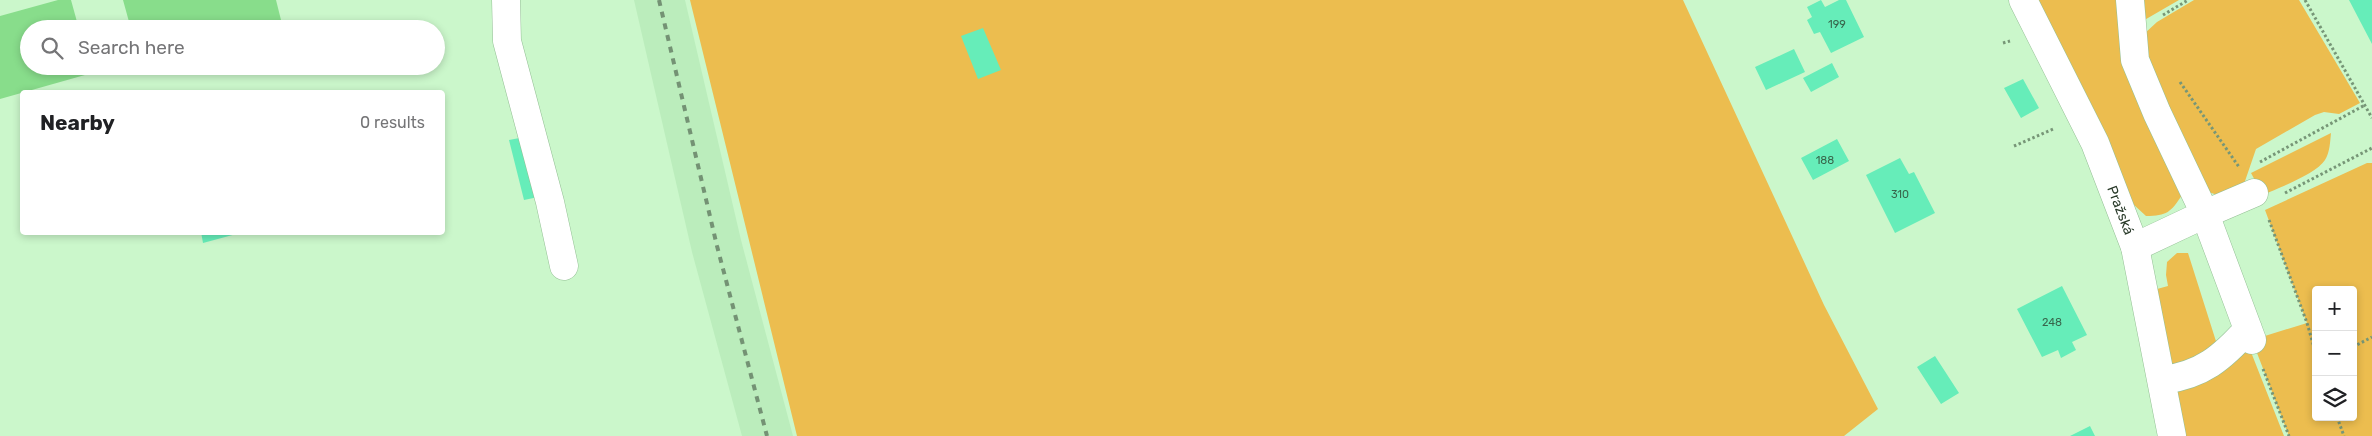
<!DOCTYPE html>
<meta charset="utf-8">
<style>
:root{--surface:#fff;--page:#f6f6f6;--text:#202124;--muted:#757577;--line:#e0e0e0}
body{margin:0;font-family:Rubik,sans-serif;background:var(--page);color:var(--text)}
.controls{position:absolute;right:15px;bottom:15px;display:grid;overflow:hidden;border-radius:5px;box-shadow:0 2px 8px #0003}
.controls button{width:45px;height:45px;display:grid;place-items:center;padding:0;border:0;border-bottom:1px solid var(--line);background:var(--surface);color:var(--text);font:25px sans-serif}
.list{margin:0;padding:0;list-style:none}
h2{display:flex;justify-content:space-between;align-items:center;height:65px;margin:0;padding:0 20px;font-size:21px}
h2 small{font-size:16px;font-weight:400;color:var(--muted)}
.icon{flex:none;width:28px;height:28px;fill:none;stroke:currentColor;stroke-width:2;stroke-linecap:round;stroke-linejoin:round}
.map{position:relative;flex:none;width:2372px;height:436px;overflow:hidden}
.search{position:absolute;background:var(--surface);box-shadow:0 2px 8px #0003;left:20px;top:20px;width:425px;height:55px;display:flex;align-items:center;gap:12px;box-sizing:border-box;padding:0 18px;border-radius:28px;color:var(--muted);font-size:19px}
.panel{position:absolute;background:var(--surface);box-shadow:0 2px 8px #0003;left:20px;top:90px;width:425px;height:145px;border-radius:5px}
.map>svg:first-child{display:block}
.built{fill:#bbedbc}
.green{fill:#ecbd4f;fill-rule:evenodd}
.water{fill:#88dd8b}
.building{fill:#66edb9}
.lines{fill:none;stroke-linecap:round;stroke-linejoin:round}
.street-casing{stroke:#94bf95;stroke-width:29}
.secondary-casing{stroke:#94bf95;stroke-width:29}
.path{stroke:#779677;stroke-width:3;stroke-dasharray:2.5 2.5;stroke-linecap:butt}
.street{stroke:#fff;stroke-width:28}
.secondary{stroke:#fff;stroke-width:28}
.rail{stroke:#749274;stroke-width:4;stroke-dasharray:6 6;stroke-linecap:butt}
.labels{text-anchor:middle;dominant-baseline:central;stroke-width:4.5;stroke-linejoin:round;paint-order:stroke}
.number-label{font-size:11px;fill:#38664c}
.street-label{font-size:14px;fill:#283928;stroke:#e4ffe4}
</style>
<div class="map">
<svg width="2372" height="436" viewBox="0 0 2372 436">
<rect width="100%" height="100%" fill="#cbf7cb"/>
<!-- built -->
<path class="built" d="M634 0H685L741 240 793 436H742L692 252Z"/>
<!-- green -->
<path class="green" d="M690 0H1683L1824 305 1878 409 1844 436H797Z
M2037 0H2122L2182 195C2171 212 2167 216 2146 216L2133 204Z
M2135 0H2179L2141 22Z
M2194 0H2299L2360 103 2339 114 2324 112 2315 115 2256 149 2244 184 2218 195 2208 192 2153 92 2144 34 2157 22Z
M2331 133C2330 142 2330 152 2325 160 2316 174 2278 188 2263 195L2251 173Z
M2367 163H2372V436H2289L2252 340 2307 323 2265 210ZM2316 290H2353V417H2316Z
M2177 253H2188L2221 357 2249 347 2284 436H2184L2157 289 2168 286 2166 275 2167 262Z"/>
<!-- water -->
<path class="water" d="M58 0H71L79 29H29V66H90L92 73 0 99V16Z
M123 0H276L282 24 264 29H131Z"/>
<!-- building -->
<path class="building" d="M1821 0 1825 7 1839 0H1846L1864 37 1831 53 1820 32 1814 34 1807 20 1812 17 1807 7Z
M2349 0H2372V44Z
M983 28 1001 70 978 79 961 36Z
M1794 49 1805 72 1766 90 1755 67Z
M1832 63 1839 77 1811 92 1803 78Z
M2023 79 2039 108 2021 118 2004 88Z
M530 136 543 196 524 200 509 140Z
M1837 139 1849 161 1813 180 1801 158Z
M1900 158 1909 174 1914 172 1935 213 1895 233 1866 175Z
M201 232H240V233L203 243Z
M2062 286 2087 335 2072 342 2076 350 2061 358 2058 350 2042 357 2017 309Z
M1935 356 1959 393 1941 404 1917 367Z
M2090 426 2095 436H2070Z"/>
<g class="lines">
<!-- street casing -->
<g class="street-casing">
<path id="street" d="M506 0 507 41 550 202 564 266
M2130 0 2135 60 2157 113 2205 214 2254 193
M2135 247 2205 214 2252 340
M2163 380C2202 375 2222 358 2248 329"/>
</g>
<!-- secondary casing -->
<g class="secondary-casing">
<g id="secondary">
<path id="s1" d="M2023 0 2095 143 2135 247 2172 436"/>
</g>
</g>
<!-- path -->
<path class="path" d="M2305 0 2372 118
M2163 15 2188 0
M2003 43 2010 41
M2180 82 2239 167
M2014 146 2053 129
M2260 162 2365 105
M2285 193 2372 148
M2269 220 2307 323 2316 354
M2353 347 2372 337
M2263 369 2289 436
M2337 417 2344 436"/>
<!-- street -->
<use href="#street" class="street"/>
<!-- secondary -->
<use href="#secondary" class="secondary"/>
<!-- rail -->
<path class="rail" d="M659 0 717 246 767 436"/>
</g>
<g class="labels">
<!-- number labels -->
<g class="number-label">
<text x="1837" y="24">199</text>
<text x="1825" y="160">188</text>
<text x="1900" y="194">310</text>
<text x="2052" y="322">248</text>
</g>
<!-- street labels -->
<g class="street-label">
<text stroke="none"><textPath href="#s1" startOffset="232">Pražská</textPath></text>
</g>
</g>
</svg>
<div class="controls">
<button>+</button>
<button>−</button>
<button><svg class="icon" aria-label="layers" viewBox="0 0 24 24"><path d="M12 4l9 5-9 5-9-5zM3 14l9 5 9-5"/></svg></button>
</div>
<div class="search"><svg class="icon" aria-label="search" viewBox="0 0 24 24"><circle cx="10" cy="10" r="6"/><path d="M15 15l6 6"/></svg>Search here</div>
<section class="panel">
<h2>Nearby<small>0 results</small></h2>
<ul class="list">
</ul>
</section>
</div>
